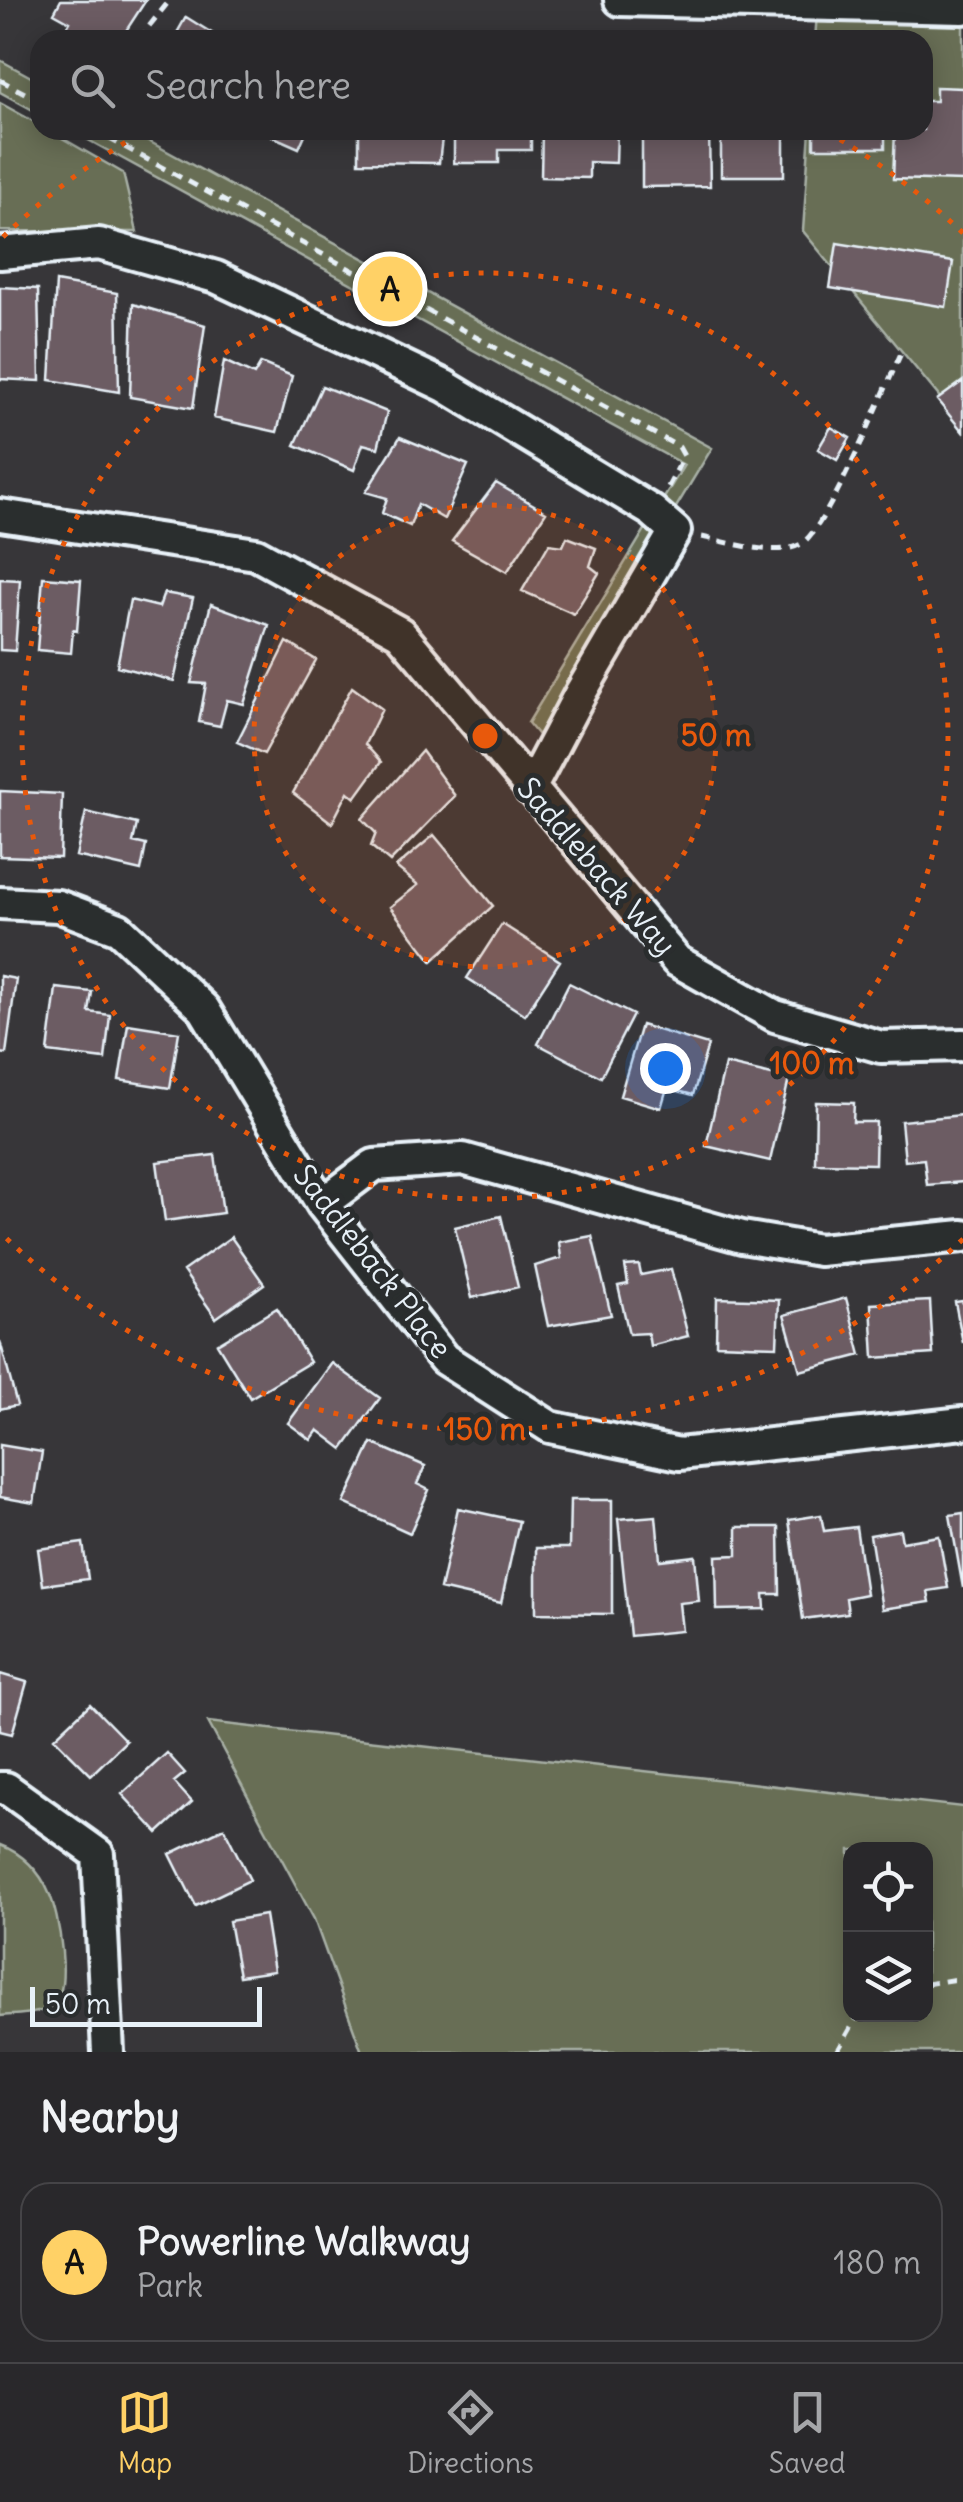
<!DOCTYPE html>
<style>
:root{--surface:#29282b;--page:#313033;--text:#f1f3f6;--muted:#a5a6a9;--line:#454447;--accent:#ffd166}
body{margin:0;font-family:Delius,sans-serif;background:var(--page);color:var(--text)}
.controls{position:absolute;right:30px;bottom:30px;display:grid;overflow:hidden;border-radius:20px;box-shadow:0 5px 25px #0003}
.controls button{width:90px;height:90px;display:grid;place-items:center;padding:0;border:0;border-bottom:2px solid var(--line);background:var(--surface);color:var(--text);font:50px sans-serif}
.scale{position:absolute;left:30px;bottom:25px;width:232px;box-sizing:border-box;padding-left:10px;border:5px solid #e8f1f8;border-top:0;font-size:28px;line-height:35px;white-space:nowrap;color:#e8f1f8;-webkit-text-stroke:8px #2a2d2e;paint-order:stroke}
.you{position:absolute;left:665px;top:1068px;width:35px;height:35px;margin:-25px;border:8px solid #fff;border-radius:50%;background:#1a73e8;box-shadow:0 0 0 15px #1a73e833}
.badge{display:grid;place-items:center;width:65px;height:65px;border-radius:50%;background:var(--accent);color:#111;font-size:32px;font-weight:700}
.pin{position:absolute;translate:-50% -50%;border:5px solid #fff;box-shadow:0 2px 10px #0006}
.list{margin:0;padding:0;list-style:none}
h2{display:flex;justify-content:space-between;align-items:center;height:130px;margin:0;padding:0 40px;font-size:42px}
h2 small{font-size:32px;font-weight:400;color:var(--muted)}
.list li{display:grid;grid-template-columns:65px 1fr auto;gap:30px;align-items:center;box-sizing:border-box;height:160px;margin:0 20px 20px;padding:0 20px;border:2px solid var(--line);border-radius:30px}
.list b{display:block;font-size:38px;white-space:nowrap}
.list p{margin:0;font-size:32px;white-space:nowrap;color:var(--muted)}
.list em{font-size:32px;font-style:normal;color:var(--muted)}
.icon{flex:none;width:55px;height:55px;fill:none;stroke:currentColor;stroke-width:2;stroke-linecap:round;stroke-linejoin:round}
.map{position:relative;flex:none;width:963px;height:2052px;overflow:hidden}
.search{position:absolute;background:var(--surface);box-shadow:0 5px 25px #0003;left:30px;right:30px;top:30px;height:110px;display:flex;align-items:center;gap:25px;box-sizing:border-box;padding:0 35px;border-radius:30px;color:var(--muted);font-size:38px}
.sheet{height:310px;background:var(--surface)}
nav{display:flex;justify-content:space-around;align-items:center;box-sizing:border-box;height:140px;border-top:2px solid var(--line);background:var(--surface);font-size:28px;color:var(--muted)}
nav a{display:grid;justify-items:center;gap:5px}
nav .on{color:var(--accent)}
.map>svg:first-child{display:block}
.green{fill:#676e54;stroke:#a8b0a6;stroke-width:2.5;fill-rule:evenodd}
.building{fill:#6c5b64;stroke:#e8f1f8;stroke-width:2.5}
.lines{fill:none;stroke-linecap:round;stroke-linejoin:round}
.minor-casing{stroke:#e8f1f8;stroke-width:38}
.path{stroke:#e8f1f8;stroke-width:5;stroke-dasharray:10 8;stroke-linecap:butt}
.minor{stroke:#2a2d2e;stroke-width:30}
.ring{fill:none;stroke:#e8590c;stroke-width:5;stroke-dasharray:5 10}
.labels{text-anchor:middle;dominant-baseline:central;stroke-width:10;stroke-linejoin:round;paint-order:stroke}
.street-label{font-size:30px;fill:#e8f1f8;stroke:#2a2d2e}
.centre{fill:#e8590c;stroke:#2a2d2e;stroke-width:5}
.ring-label{font-size:30px;text-anchor:middle;font-weight:bold;fill:#e8590c;stroke:#2a2d2e;stroke-width:10;stroke-linejoin:round;paint-order:stroke}
</style>
<div class="map">
<svg width="963" height="2052" viewBox="0 0 963 2052">
<rect width="100%" height="100%" fill="#373639"/>
<filter id="ink" filterUnits="userSpaceOnUse"><feTurbulence type="fractalNoise" baseFrequency=".01" numOctaves="2"/><feDisplacementMap in="SourceGraphic" scale="20" xChannelSelector="R" yChannelSelector="G"/><feConvolveMatrix kernelMatrix="1 2 1 2 8 2 1 2 1" color-interpolation-filters="sRGB"/></filter>
<g filter="url(#ink)">
<!-- green -->
<path class="green" d="M818 0H963V394L942 400 803 231 810 130H923V40H815Z
M0 60 40 82V114L0 92Z
M0 103 40 125V130H48L123 173 137 232 0 231Z
M70 130H128L712 448 538 735 528 723 684 465Z
M208 1722 963 1807V2052H362L314 1919ZM850 1850H926V2014H850Z
M0 1845C22 1853 40 1871 49 1893 59 1913 72 1990 53 2005 40 2015 16 2014 0 2016Z"/>
<!-- building -->
<path class="building" d="M61 0H146L120 40H74L63 34 70 22 54 13Z
M186 17 223 40H173Z
M936 87 963 88V181L893 179 895 130H923V101H936Z
M258 130H307L299 148Z
M359 130H443L439 163 359 162Z
M454 130H531V150H499V163H454Z
M542 130H617L616 163 589 162V178L541 177Z
M642 130H709L710 186 642 187Z
M721 130H784V176H721Z
M814 130H885V148H814Z
M837 243 953 262 946 307 830 288Z
M56 282 117 293 119 392 50 380Z
M0 287 38 289 40 381 0 379Z
M133 304 205 325 193 408 130 397Z
M224 361 254 375 261 363 292 376 277 432 214 418Z
M963 381V432L937 400Z
M322 386 387 412 378 448 363 444 354 470 295 445Z
M831 427 850 438 837 460 818 449Z
M400 437 468 465 444 519 418 504 410 526 382 513 387 498 366 492Z
M496 483 546 512 507 572 452 541Z
M567 537 596 548 590 566 599 573 574 614 522 591 549 544 563 546Z
M43 577 81 580 77 631 73 630 71 653 37 650Z
M0 579 20 580 15 651 0 650Z
M164 593 193 598 174 681 117 666 130 600 159 607Z
M211 604 269 625 244 704 227 700 220 726 199 722 206 684 191 683Z
M287 642 316 660 264 754 237 742Z
M352 687 382 709 365 744 381 762 355 798 348 792 332 823 293 793Z
M422 751 455 796 390 862 371 846 376 833 362 819Z
M0 791 62 794 60 858 0 856Z
M86 812 137 824 133 842 146 845 141 871 76 856Z
M434 835 493 906 432 961 390 907 418 885 396 867Z
M502 924 560 961 525 1015 467 978Z
M0 976 16 979 6 1054 0 1053Z
M569 983 633 1015 601 1077 538 1044Z
M56 988 92 992 89 1012 110 1015 105 1059 48 1052Z
M128 1024 179 1032 170 1088 119 1080Z
M641 1025 708 1045 693 1095 667 1088 661 1108 620 1096Z
M725 1064 789 1079 770 1161 706 1146Z
M816 1102 854 1103 853 1122H876L875 1164 815 1163Z
M963 1115V1182L927 1185 924 1159 905 1161 901 1121Z
M215 1155 223 1213 165 1221 157 1162Z
M501 1216 518 1287 472 1298 455 1227Z
M592 1236 611 1315 548 1326 535 1266 561 1258 559 1242Z
M231 1237 264 1284 216 1318 183 1271Z
M639 1265 641 1275 671 1269 688 1336 650 1346 648 1333 629 1334 618 1286 628 1284 625 1266Z
M717 1298 779 1300 777 1346 716 1344Z
M846 1298 861 1355 800 1371 784 1315Z
M930 1301 933 1354 874 1358 871 1304Z
M963 1301V1343L955 1302Z
M277 1308 310 1362 250 1398 217 1344Z
M0 1341 17 1405 0 1409Z
M332 1363 380 1398 343 1449 318 1430 311 1440 288 1423Z
M372 1443 425 1466 417 1484 429 1490 410 1533 344 1503Z
M0 1445 42 1452 34 1503 0 1497Z
M570 1500H612V1614L536 1613V1548H569Z
M458 1508 519 1521 501 1603 440 1589Z
M963 1513V1588L950 1515Z
M821 1515 824 1531 856 1527 866 1594 846 1598 848 1613 803 1619 789 1520Z
M656 1516 660 1560 695 1556 699 1601 679 1603 682 1631 630 1636 618 1519Z
M737 1527H779L780 1594H764L765 1609 717 1610 716 1556 737 1555Z
M900 1530 902 1542 939 1536 948 1588 928 1591 930 1602 882 1609 870 1535Z
M83 1543 88 1579 43 1585 38 1549Z
M0 1674 27 1682 12 1734 0 1731Z
M90 1704 126 1741 91 1775 54 1738Z
M167 1753 185 1773 174 1782 192 1802 158 1833 122 1794Z
M224 1828 250 1880 196 1906 170 1854Z
M265 1915 274 1971 239 1976 229 1921Z"/>
<g class="lines">
<!-- minor casing -->
<g class="minor-casing">
<path id="minor" d="M620 0 963 8
M0 253 99 244 216 277 445 386 652 511 675 531 581 692 530 789
M0 515 256 554 400 633 677 961 775 1016 881 1047 963 1045
M0 903 58 906 119 929 204 1009 322 1204 444 1359 550 1427 679 1454 963 1423
M322 1204 374 1165 463 1159 742 1237 819 1250 963 1236
M0 1788H6L98 1854 108 2052"/>
</g>
<!-- path -->
<path class="path" d="M138 40 170 0
M0 80 40 101
M93 130 679 447 684 456 668 487
M702 537C728 542 777 558 801 544 828 528 886 386 902 351
M926 1984 963 1978
M837 2052 859 2014"/>
<!-- minor -->
<use href="#minor" class="minor"/>
</g>
</g>
<!-- distance rings -->
<circle cx="485" cy="736" r="231" fill="#e8590c" fill-opacity=".12"/>
<g class="ring">
<circle cx="485" cy="736" r="231"/>
<circle cx="485" cy="736" r="463"/>
<path d="M963 1239A694 694 0 0 1 3 1235M3 237A694 694 0 0 1 143 132M827 132A694 694 0 0 1 963 233"/>
</g>
<g class="labels">
<!-- street labels -->
<g class="street-label">
<text transform="translate(597 866) rotate(49)">Saddleback Way</text>
<text transform="translate(373 1261) rotate(52)">Saddleback Place</text>
</g>
</g>
<circle cx="485" cy="736" r="15" class="centre"/>
<g class="ring-label">
<text x="716" y="746">50 m</text>
<text x="812" y="1074">100 m</text>
<text x="485" y="1440">150 m</text>
</g>
</svg>
<div class="controls">
<button><svg class="icon" aria-label="locate" viewBox="0 0 24 24"><circle cx="12" cy="12" r="6"/><path d="M12 2v4M12 18v4M2 12h4M18 12h4"/></svg></button>
<button><svg class="icon" aria-label="layers" viewBox="0 0 24 24"><path d="M12 4l9 5-9 5-9-5zM3 14l9 5 9-5"/></svg></button>
</div>
<div class="scale">50 m</div>
<div class="you"></div>
<div class="pin badge" style="left:390px;top:289px">A</div>
<div class="search"><svg class="icon" aria-label="search" viewBox="0 0 24 24"><circle cx="10" cy="10" r="6"/><path d="M15 15l6 6"/></svg>Search here</div>
</div>
<section class="sheet">
<h2>Nearby<small></small></h2>
<ul class="list">
<li><span class="badge">A</span><div><b>Powerline Walkway</b><p>Park</p></div><em>180 m</em></li>
</ul>
</section>
<nav>
<a class="on"><svg class="icon" aria-label="map" viewBox="0 0 24 24"><path d="M3 6l6-2 6 2 6-2v14l-6 2-6-2-6 2zM9 4v14M15 6v14"/></svg>Map</a>
<a><svg class="icon" aria-label="directions" viewBox="0 0 24 24"><path d="M12 3l9 9-9 9-9-9zM9 14v-3h6M13 9l2 2-2 2"/></svg>Directions</a>
<a><svg class="icon" aria-label="saved" viewBox="0 0 24 24"><path d="M7 4h10v16l-5-4-5 4z"/></svg>Saved</a>
</nav>
